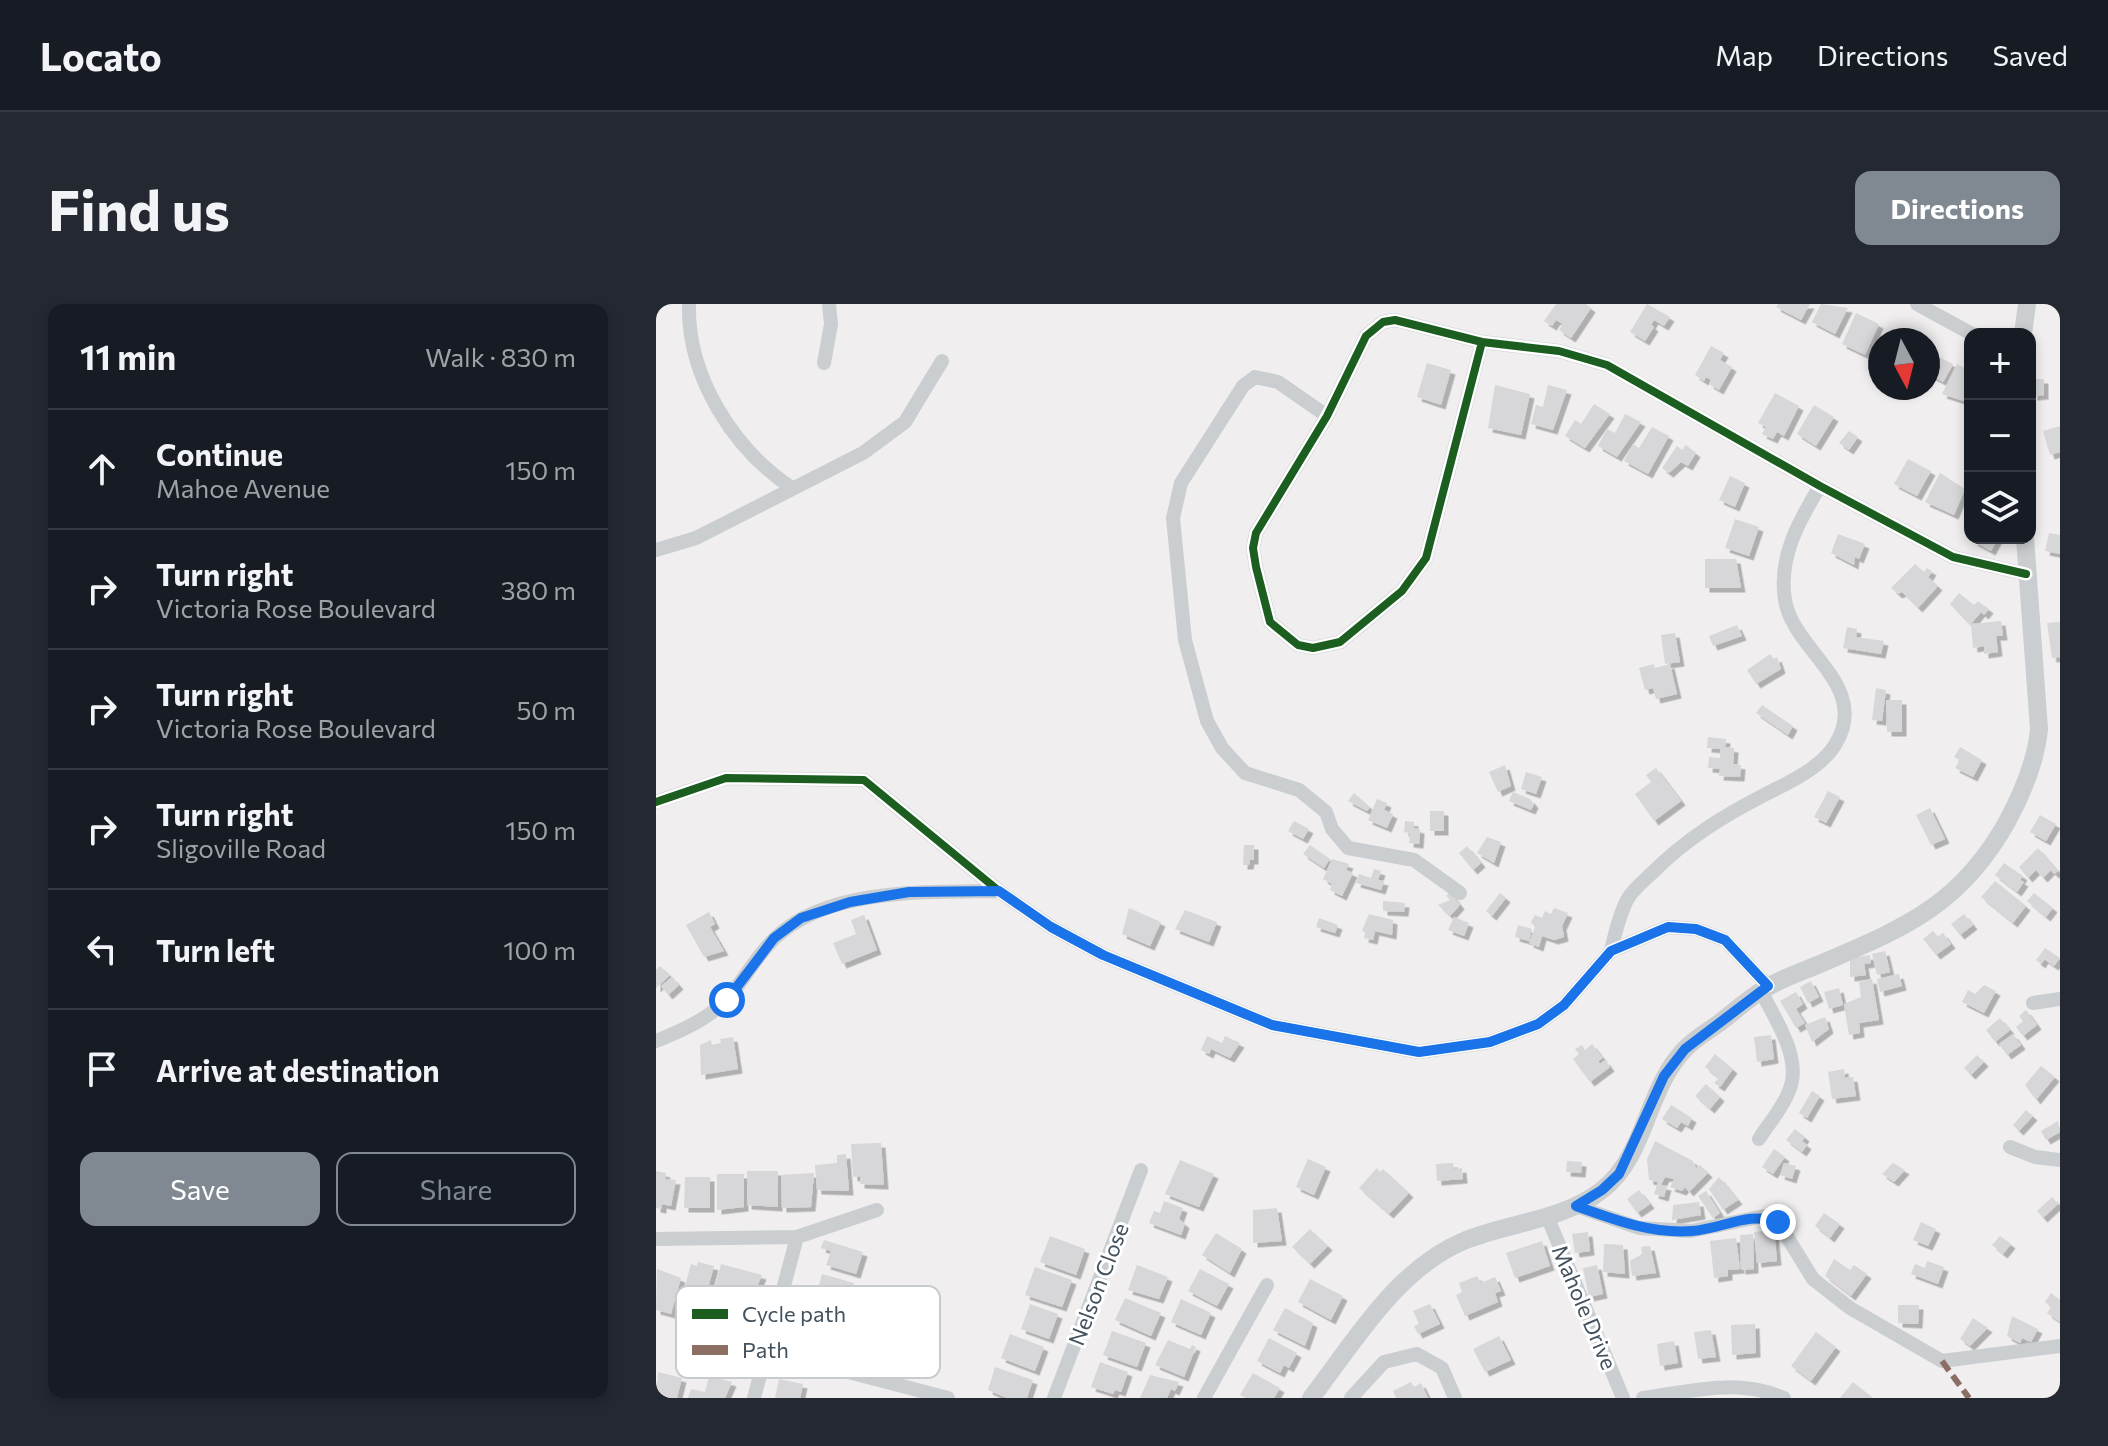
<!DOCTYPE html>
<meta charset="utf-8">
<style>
:root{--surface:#171b24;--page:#242831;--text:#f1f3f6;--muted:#9ea1a6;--line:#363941;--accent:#808991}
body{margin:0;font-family:Commissioner,sans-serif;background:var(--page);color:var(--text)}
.controls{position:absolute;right:24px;top:24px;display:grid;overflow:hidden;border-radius:16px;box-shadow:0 4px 12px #0003}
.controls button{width:72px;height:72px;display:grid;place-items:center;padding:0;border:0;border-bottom:2px solid var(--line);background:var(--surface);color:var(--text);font:40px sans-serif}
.compass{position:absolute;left:1212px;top:24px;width:72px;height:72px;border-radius:50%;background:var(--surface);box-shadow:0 4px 12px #0003;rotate:173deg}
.stop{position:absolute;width:24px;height:24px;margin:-18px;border:6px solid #1a73e8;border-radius:50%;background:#fff}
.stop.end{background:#1a73e8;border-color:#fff;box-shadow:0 2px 8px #0008}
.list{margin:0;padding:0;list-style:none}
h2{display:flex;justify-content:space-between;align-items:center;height:104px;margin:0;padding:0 32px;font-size:34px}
h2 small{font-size:26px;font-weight:400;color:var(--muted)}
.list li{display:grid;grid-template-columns:52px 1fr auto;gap:24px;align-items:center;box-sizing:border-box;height:120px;padding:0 32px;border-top:2px solid var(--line)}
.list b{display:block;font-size:30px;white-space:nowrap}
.list p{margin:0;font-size:26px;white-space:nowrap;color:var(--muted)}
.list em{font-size:26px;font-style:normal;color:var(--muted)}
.actions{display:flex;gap:16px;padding:24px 32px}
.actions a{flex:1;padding:18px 0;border:2px solid var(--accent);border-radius:16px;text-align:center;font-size:28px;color:var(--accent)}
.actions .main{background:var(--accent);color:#fff}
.icon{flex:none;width:44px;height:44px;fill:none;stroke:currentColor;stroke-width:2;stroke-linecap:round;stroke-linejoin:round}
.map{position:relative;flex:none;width:1404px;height:1094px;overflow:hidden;border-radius:16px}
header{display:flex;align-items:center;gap:48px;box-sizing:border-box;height:112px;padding:0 40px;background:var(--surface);border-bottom:2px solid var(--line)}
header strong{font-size:38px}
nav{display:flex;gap:44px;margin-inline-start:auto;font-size:28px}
.intro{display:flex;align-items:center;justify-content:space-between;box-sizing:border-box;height:192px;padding:0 48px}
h1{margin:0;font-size:56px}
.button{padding:20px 36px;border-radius:16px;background:var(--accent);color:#fff;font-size:28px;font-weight:700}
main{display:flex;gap:48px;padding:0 48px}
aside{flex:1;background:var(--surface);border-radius:16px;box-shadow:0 4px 12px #0003}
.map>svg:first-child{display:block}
.building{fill:#d7d6d9;filter:url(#shadow)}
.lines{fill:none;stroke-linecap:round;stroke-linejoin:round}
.minor{stroke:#caced0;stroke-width:14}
.tertiary{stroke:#caced0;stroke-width:18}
.quiet{stroke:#8d6e63;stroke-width:6;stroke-dasharray:12 6;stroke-linecap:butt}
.cycleway-casing{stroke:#fff;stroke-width:13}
.cycleway{stroke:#1b5e20;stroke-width:8}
.route{stroke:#1a73e8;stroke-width:10}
.labels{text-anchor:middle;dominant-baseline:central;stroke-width:6;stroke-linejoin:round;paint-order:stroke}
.street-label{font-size:22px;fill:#44525e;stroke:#fff}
.key{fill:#fff;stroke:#c7cbcf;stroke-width:2}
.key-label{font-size:22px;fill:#44525e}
</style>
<header>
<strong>Locato</strong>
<nav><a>Map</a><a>Directions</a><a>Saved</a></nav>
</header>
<div class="intro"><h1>Find us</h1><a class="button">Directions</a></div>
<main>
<aside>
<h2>11 min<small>Walk · 830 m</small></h2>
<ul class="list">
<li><svg class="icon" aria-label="ahead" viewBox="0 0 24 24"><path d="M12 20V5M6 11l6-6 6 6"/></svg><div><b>Continue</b><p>Mahoe Avenue</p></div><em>150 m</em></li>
<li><svg class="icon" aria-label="right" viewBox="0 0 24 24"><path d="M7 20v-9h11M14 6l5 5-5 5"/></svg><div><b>Turn right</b><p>Victoria Rose Boulevard</p></div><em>380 m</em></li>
<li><svg class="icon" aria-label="right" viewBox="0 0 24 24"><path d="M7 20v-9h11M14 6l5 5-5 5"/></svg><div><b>Turn right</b><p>Victoria Rose Boulevard</p></div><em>50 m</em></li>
<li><svg class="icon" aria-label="right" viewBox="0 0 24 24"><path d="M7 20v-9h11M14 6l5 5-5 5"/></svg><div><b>Turn right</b><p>Sligoville Road</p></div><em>150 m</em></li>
<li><svg class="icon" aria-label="left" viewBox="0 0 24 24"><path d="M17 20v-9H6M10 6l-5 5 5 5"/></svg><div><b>Turn left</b></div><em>100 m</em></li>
<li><svg class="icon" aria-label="arrive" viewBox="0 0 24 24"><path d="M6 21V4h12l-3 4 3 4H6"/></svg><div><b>Arrive at destination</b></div></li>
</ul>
<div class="actions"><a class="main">Save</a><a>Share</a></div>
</aside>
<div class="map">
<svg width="1404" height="1094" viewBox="0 0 1404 1094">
<defs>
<filter id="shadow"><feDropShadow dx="4.5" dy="4.5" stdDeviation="0" flood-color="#0004"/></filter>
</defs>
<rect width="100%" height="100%" fill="#f0eeef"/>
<!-- building -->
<path class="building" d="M900 0H930L935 4 915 34 903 26 907 20 900 16 896 22 888 17Z
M991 0 1014 13 1008 22 998 16 995 21 998 23 989 37 974 28Z
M1122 0H1154L1145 16 1120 3Z
M1165 0 1192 4 1179 30 1156 18Z
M1200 9 1223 20 1209 51 1186 40Z
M1055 42 1068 49 1064 56 1076 63 1063 86 1053 80 1055 76 1050 73 1048 77 1039 71Z
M1273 48 1297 60 1287 78 1272 70Z
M771 59 795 66 785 101 761 93Z
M1301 60 1314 67 1311 98 1286 90Z
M1377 75H1388V91L1377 92Z
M839 81 874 90 865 131 832 124Z
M892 81 911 86 897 126 875 120 880 101 887 103Z
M1119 89 1143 102 1128 132 1121 128 1117 135 1106 130 1110 123 1102 119Z
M938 100 954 110 929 144 909 132 919 116 925 120Z
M1158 101 1178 113 1160 142 1141 130Z
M969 110 985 118 961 153 942 142 951 125 959 129Z
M1404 122V148L1394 151 1387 127Z
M996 123 1013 132 992 170 968 157 977 140 983 144Z
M1193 127 1202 133 1193 146 1183 139Z
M1030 141 1040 149 1032 162 1025 158 1013 169 1006 164 1021 142 1026 146Z
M1252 155 1275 167 1261 192 1238 180Z
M1284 169 1309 185 1298 211 1269 198Z
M1074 172 1089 179 1079 203 1063 196Z
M1079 215 1103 223 1093 252 1069 244Z
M1393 229 1404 231V250L1389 247Z
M1182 230 1209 240 1203 255 1199 253 1198 261 1175 249Z
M1319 234H1342L1335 247 1317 237Z
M1049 255H1080L1085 284H1049Z
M1259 260 1268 268 1271 264 1276 267 1272 273 1282 282 1262 304 1246 288 1242 290 1235 284Z
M1303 289 1318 301 1322 297 1333 305 1328 311 1325 308 1314 321 1294 300Z
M1345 317 1347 332H1340L1342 348 1328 350V342L1317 344 1315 320Z
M1404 318V353L1396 354 1391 319Z
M1081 321 1086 332 1057 342 1053 332Z
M1191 323 1201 325 1200 333 1228 337 1225 350 1187 344Z
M1019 329 1024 358 1009 360 1005 331Z
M1114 350 1118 355 1121 353 1125 365 1100 380 1091 366Z
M998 360 999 364 1014 360 1021 390 1000 395 997 384 989 386 983 364Z
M1220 384 1230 386 1226 417 1216 416Z
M1230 396H1246V428H1231Z
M1106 401 1137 422 1132 431 1100 409Z
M1052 433 1070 435 1069 443 1078 444 1077 460 1085 461 1084 473 1063 472 1064 465 1052 464 1053 453 1064 454V445L1051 444Z
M1304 443 1326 456 1317 473 1299 464 1304 456 1298 453Z
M849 461 855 482 842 488 833 468Z
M1000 464 1025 497 998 517 979 490 995 478 990 471Z
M870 468 886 473 880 490 865 485Z
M1172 487 1184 493 1170 519 1158 513Z
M857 488 874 495 878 500 875 506 853 497Z
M698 489 714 503 711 507 692 497Z
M721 495 731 499 728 506 737 510 731 524 712 516Z
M1274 504 1289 535 1275 541 1260 511Z
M774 507H788V527H774Z
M1384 511 1400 520 1390 537 1374 528Z
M638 517 653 525 647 535 632 527Z
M749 517 758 518V524L764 525 763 540 753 539 754 529 748 528Z
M831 533 845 538 838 559 821 549Z
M588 541H598V556H594L593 561H587Z
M654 541 674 555 668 564 647 550Z
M811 542 825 559 817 566 803 549Z
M1382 544 1402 567 1398 570 1395 566 1387 574 1380 566 1372 574 1363 563Z
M676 555 693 560 690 566 697 569 686 592 674 586 676 580 667 575Z
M1348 559 1367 572 1364 576 1368 578 1361 588 1339 571Z
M718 565 725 567 722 576 728 577 725 586 700 579 703 570 715 574Z
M1339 577 1370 602 1357 619 1325 593Z
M794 588 804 601 794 612 782 601 794 596 790 592Z
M844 589 850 594 836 612 830 607Z
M1378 589 1397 604 1390 613 1371 597Z
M727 597 749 599 748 608 727 607Z
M473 604 505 618 494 642 466 630Z
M898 604 912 609 906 622 908 633 898 636 886 632 883 643 873 639 879 623 875 618 879 611 886 614 889 607 895 610Z
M529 606 561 618 553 638 519 625Z
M53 608 59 620 54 623 68 647 48 653 30 621Z
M713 610 737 616 736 631 719 627 717 636 708 634 709 628 706 627Z
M1308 610 1317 621 1304 631 1295 620Z
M208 611 221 646 186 660 177 639 200 630 195 616Z
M798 613 813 619 808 632 792 626Z
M663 614 682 621 679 629 660 623Z
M862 621 876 625 873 637 859 633Z
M1277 627 1282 633 1287 629 1295 640 1280 651 1267 635Z
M1389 644 1404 654 1398 662 1388 655 1385 660 1380 656Z
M1229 647 1234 668 1221 671 1216 650Z
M1214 651 1215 659 1208 660 1210 671 1194 673V654Z
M4 662 14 671 0 684V666Z
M1243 670 1246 682 1224 688 1221 675Z
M16 673 23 681 12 691 5 682Z
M1216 675 1223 716 1203 719 1204 729 1193 731 1188 700 1205 693 1203 678Z
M1155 677 1163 693 1152 699 1144 683Z
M1328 681 1340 687 1328 709 1306 698 1312 686 1319 690Z
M1183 684 1187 701 1173 705 1168 688Z
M1140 688 1147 700 1140 705 1149 719 1140 724 1124 697Z
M1370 706 1381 721 1367 732 1360 723 1367 717 1363 712Z
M1169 713 1173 725 1156 738 1149 721Z
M1344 714 1354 726 1339 738 1330 726Z
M1357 730 1365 741 1351 751 1343 740Z
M1115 731 1118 755 1101 758 1098 733Z
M551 732 566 739 569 732 584 739 574 754 555 745 553 750 545 746Z
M77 733 82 765 45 771 44 741 55 736 56 741 65 739 64 735Z
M936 740 947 754 942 757 944 760 949 756 954 763 934 778 917 755 923 750 919 745 926 741 929 746Z
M1059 750 1077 765 1064 783 1058 779 1063 774 1049 763Z
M1321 751 1328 758 1315 771 1308 764Z
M1385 762 1399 773 1380 796 1369 781Z
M1188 765 1189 774 1197 773 1200 792 1176 795 1172 768Z
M1050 780 1064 793 1054 805 1039 792Z
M1156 787 1164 792 1151 814 1143 809Z
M1015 801 1036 814 1032 822 1025 818 1021 824 1006 815Z
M1370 806 1377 812 1363 827 1357 821Z
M1402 817 1404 828 1390 836 1385 827Z
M1139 825 1149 833 1146 837 1151 841 1146 848 1130 836Z
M999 837 1037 857 1040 864 1044 861 1052 869 1033 888 1029 883 1026 887 1014 883 1018 875 1009 873 1005 881 1011 882 1008 893 998 890 1002 878 993 876 991 855Z
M225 839 228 881 204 880V872L197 873 195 840Z
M1118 845 1129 853 1117 870 1106 863Z
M190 850 193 887 161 886 159 861 181 859V851Z
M652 855 670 863 658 891 640 883Z
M524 856 558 870 543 903 509 890Z
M911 857 926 858 925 869 910 868Z
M797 859 798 865 806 864 807 875 781 877 780 860Z
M1128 859 1140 862 1136 875 1124 871Z
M1237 859 1249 866 1238 878 1226 870Z
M721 864 724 868 727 865 753 889 733 910 703 884Z
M0 867 10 869 9 875 20 876 15 902 6 900V905L0 904Z
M91 867H122V903L91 901Z
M158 869 155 903 126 904 125 871Z
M61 870H88V903L61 906Z
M29 873H54V904H28Z
M1063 873 1082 896 1067 906 1053 885Z
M983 886 994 900 981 909 971 895Z
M1050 887 1064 909 1057 914 1042 892Z
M1396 893 1402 900 1387 914 1381 907Z
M508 897 527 904 523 915 529 920 525 931 493 919 498 907 504 909Z
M1043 898 1045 911 1016 916 1017 901Z
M621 904 626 937 597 939V906Z
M1168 909 1184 920 1174 934 1159 922Z
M1265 918 1280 925 1272 942 1257 936Z
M654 925 672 942 654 960 636 943Z
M1118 926 1121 957 1101 959 1098 928Z
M932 928 934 947 919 949 916 930Z
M560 929 586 945 574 969 546 951Z
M1097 930 1098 965 1085 966 1084 931Z
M394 932 429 945 420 971 384 958Z
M1344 932 1355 940 1347 950 1336 941Z
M1080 934 1084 965 1072 966V972L1058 974 1054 937Z
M168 936 207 948 200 970 170 961 175 947 165 944Z
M886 937 894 962 859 974 850 949Z
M948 940 967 941 969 970 947 968Z
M994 942 1000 969 976 972 974 957 986 950 985 943Z
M1178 955 1194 966 1198 961 1211 970 1195 992 1169 972Z
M1271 957 1288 963 1282 980 1255 970 1259 960 1269 964Z
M42 958 58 962 41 1024 25 1020 27 1012 21 1011 35 960 41 962Z
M65 960 106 971 96 995 58 986Z
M481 961 512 973 503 995 472 986Z
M941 961 947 990 933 993 927 964Z
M379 963 416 976 406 1003 369 991Z
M1 965 25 974 15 1010 0 1006Z
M544 965 573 980 561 1002 532 987Z
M166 970 198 979 192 997 161 989Z
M821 972 825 979 839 973 845 987 839 989 842 998 809 1012 800 991 806 988 803 979Z
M654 975 687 992 675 1016 642 998Z
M1395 989 1404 996V1018L1391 1009 1395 1003 1389 998Z
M469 994 505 1009 495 1032 459 1016Z
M525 995 555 1009 545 1031 515 1018Z
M374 1000 402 1010 393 1035 365 1025Z
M774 1000 784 1020 762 1030 758 1022 763 1020 757 1007Z
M1242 1001H1263L1262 1020 1242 1019Z
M629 1004 657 1019 649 1042 617 1026Z
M1356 1012 1382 1025 1375 1038 1366 1034 1364 1039 1351 1032Z
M1317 1014 1332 1024 1314 1042 1304 1035Z
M1099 1020 1100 1049 1076 1051 1075 1021Z
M1055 1026 1060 1053 1042 1055 1038 1028Z
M456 1027 490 1039 481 1063 447 1051Z
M1160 1028 1180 1043 1155 1077 1135 1062Z
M354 1030 388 1043 379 1067 345 1054Z
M843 1032 855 1056 829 1068 817 1045Z
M613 1034 641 1049 633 1064 628 1061 624 1069 601 1057Z
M512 1036 534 1045 536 1041 540 1043 528 1073 499 1061Z
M1018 1037 1022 1059 1004 1062 1001 1040Z
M444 1058 472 1068 465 1088 459 1086 457 1090 435 1083Z
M339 1063 377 1076 371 1094H351L332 1086Z
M2 1068 26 1074 21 1094H0Z
M597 1069 624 1084 618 1094H590L584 1091Z
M494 1071 523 1078 519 1087 515 1085 511 1094H484Z
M53 1072 76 1078 69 1094H32L35 1085 49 1088Z
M123 1075 147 1080 144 1094H119Z
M755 1078 758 1083 765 1079 772 1094H740L737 1087Z
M1197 1078 1217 1094H1184Z"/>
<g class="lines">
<!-- minor -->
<path class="minor" d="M33 0C31 72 77 145 136 184
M1261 0 1316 30
M826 38 770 254 746 287 684 338 657 344 642 341 614 318 600 263 597 244 600 229 671 112 710 32 727 18 739 16 826 38 903 47 951 61 1164 182 1297 253 1370 270
M168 59 175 20 173 0
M671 112 622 78 599 73 587 82 525 179 517 214 529 336 551 417 566 444 589 469 643 486 670 508 676 525 692 544 758 556 804 589
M0 246 40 234 207 149 249 118 286 57
M0 498 70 474 208 476 343 587 395 623 447 651 616 721 763 748 834 738 882 720 908 701 955 647 1012 623 1040 625 1069 636 1112 682
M955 647C959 629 963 612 971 596 977 585 988 577 996 569 1030 535 1067 512 1110 490 1132 479 1165 464 1179 441 1216 382 1137 347 1129 296 1122 253 1143 217 1164 182
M1377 699 1404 695
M0 737C25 727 55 714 73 693 89 674 101 651 119 634 172 583 274 588 343 587
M1103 835C1112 820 1127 804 1133 787 1147 755 1119 715 1105 687
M1354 843 1379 853 1404 856
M920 902 983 924 1035 927 1108 912 1122 918 1157 975 1194 1004 1286 1057 1404 1042
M891 912 967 1094
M0 935 141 933 221 906
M112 1047 292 1094
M98 1094 141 933
M398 1094 485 866
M548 1094 611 981
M695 1094 728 1058 761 1050 786 1064 799 1094
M987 1094C1035 1087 1082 1074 1128 1094"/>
<!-- tertiary -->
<path class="tertiary" d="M1367 30 1371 0
M655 1094C699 1037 741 964 810 936 855 918 908 916 946 886 990 852 990 786 1028 746 1038 735 1054 726 1066 717 1080 706 1094 693 1110 684 1128 673 1151 666 1171 657 1253 622 1307 598 1352 516 1367 488 1380 457 1383 425L1369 234"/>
<!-- quiet -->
<path class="quiet" d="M1286 1057 1313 1094"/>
<!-- cycleway casing -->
<g class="cycleway-casing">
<path id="cycleway" d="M826 38 770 254 746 287 684 338 657 344 642 341 614 318 600 263 597 244 600 229 671 112 710 32 727 18 739 16 826 38 903 47 951 61 1164 182 1297 253 1370 270
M0 498 70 474 208 476 343 587 395 623 447 651 616 721 763 748 834 738 882 720 908 701 955 647 1012 623 1040 625 1069 636 1112 682"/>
</g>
<!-- cycleway -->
<use href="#cycleway" class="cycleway"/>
</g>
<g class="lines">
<!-- route -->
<path class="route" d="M71 696 118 634 145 614 194 598 253 588 343 587 395 623 447 651 616 721 763 748 834 738 882 720 908 701 955 647 1012 623 1040 625 1069 636 1112 682 1029 745 1008 772 963 870 946 886 920 902C959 916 995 930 1036 927 1067 925 1092 907 1122 918"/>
</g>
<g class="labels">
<!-- street labels -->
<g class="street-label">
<text transform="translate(442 980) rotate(-69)">Nelson Close</text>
<text transform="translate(929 1003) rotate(67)">Mahole Drive</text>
</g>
</g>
<!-- legend -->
<rect x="20" y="982" width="264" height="92" rx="12" class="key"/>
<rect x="36" y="1005" width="36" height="10" fill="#1b5e20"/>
<rect x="36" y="1041" width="36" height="10" fill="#8d6e63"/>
<g class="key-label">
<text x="86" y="1018">Cycle path</text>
<text x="86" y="1054">Path</text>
</g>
</svg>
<div class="controls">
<button>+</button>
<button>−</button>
<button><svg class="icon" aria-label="layers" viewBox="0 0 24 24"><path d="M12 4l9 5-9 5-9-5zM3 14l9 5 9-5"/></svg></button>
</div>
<svg class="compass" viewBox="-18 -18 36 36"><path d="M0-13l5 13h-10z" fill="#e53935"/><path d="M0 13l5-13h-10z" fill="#9ea1a6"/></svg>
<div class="stop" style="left:71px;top:696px"></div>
<div class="stop end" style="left:1122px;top:918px"></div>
</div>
</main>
